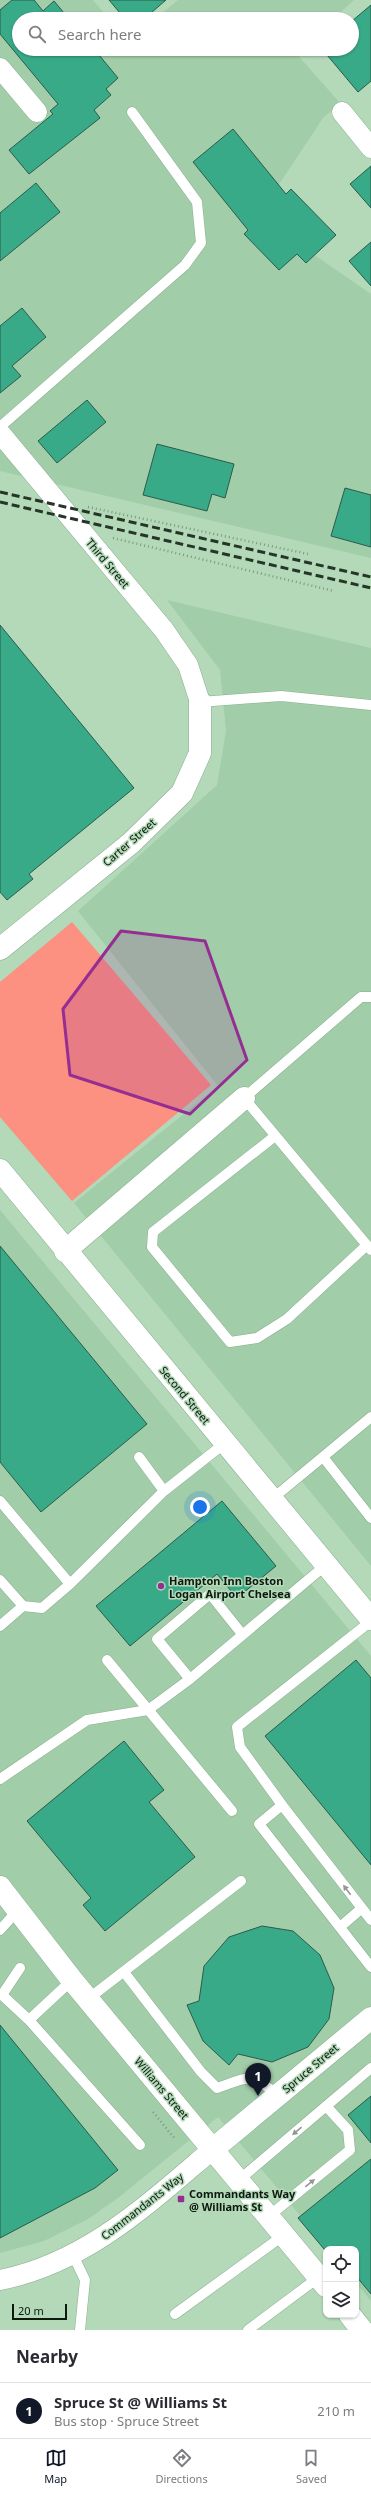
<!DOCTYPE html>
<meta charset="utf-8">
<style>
:root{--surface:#fff;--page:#f7f7f7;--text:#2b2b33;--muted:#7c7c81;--line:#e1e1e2;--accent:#111827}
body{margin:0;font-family:"Noto Sans",sans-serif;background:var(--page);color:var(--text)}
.controls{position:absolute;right:12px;bottom:12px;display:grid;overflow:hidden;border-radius:8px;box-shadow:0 1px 3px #0004}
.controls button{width:36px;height:36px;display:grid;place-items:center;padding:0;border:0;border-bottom:1px solid var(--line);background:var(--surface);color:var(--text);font:20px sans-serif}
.scale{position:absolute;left:12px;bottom:10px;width:55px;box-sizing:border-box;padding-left:4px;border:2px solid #0c190e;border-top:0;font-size:11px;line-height:14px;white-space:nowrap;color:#0c190e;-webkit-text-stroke:3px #b4d9b9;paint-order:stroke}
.you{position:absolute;left:200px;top:1507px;width:14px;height:14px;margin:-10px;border:3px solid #fff;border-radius:50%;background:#1a73e8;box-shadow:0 0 0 6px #1a73e833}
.badge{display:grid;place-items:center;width:26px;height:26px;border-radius:50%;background:var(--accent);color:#fff;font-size:13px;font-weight:700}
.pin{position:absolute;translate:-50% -33px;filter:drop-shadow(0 1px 2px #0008)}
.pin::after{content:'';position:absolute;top:21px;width:14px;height:12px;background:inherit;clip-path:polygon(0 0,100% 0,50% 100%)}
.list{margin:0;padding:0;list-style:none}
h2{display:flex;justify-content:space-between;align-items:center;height:52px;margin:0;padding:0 16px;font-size:17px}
h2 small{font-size:13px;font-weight:400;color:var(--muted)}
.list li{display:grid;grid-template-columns:26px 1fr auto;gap:12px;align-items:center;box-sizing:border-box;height:56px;padding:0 16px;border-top:1px solid var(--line)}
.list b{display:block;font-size:15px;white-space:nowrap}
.list p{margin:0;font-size:13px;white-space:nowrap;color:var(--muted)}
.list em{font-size:13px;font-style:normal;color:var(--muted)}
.icon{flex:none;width:22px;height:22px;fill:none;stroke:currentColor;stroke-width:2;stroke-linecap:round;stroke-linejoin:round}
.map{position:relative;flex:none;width:371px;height:2330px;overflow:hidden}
.search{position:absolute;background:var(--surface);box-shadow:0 1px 3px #0004;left:12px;right:12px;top:12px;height:44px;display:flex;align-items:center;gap:10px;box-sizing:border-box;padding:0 14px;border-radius:22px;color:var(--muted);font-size:15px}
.sheet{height:108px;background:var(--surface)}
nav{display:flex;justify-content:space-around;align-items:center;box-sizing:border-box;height:56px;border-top:1px solid var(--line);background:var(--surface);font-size:11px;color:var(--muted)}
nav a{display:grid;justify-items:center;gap:2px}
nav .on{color:var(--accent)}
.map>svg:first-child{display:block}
.built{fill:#a2cda9}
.green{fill:#fc9081}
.building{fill:#39aa88;stroke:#2b5b4b}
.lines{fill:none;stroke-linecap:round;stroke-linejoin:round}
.service-casing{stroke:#8baf90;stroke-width:11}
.minor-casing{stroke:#8baf90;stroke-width:21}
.tertiary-casing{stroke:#8baf90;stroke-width:23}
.secondary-casing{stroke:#8baf90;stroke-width:23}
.path{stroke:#7c9980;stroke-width:2.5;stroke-dasharray:1 3;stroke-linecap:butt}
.service{stroke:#fff;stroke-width:10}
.minor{stroke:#fff;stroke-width:20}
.tertiary{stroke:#fff;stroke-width:22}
.secondary{stroke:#fff;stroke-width:22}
.rail{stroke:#253527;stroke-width:3;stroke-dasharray:8 4;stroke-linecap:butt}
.oneway{fill:#929893}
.marked{fill:#952e92;fill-opacity:0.2;stroke:#952e92;stroke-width:3;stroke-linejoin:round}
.poi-dot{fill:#952e92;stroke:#b4d9b9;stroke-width:1.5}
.labels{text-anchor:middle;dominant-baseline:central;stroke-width:3;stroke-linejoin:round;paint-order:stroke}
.street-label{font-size:11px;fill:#0c190e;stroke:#b4d9b9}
.poi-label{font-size:11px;font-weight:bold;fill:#0c190e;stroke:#b4d9b9;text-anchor:start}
</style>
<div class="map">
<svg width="371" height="2330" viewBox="0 0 371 2330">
<rect width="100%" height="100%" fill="#b4d9b9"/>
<!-- built -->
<path class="built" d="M0 0H93L109 19H19V49H299L295 52 340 103 323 118 258 216 371 294V558L0 471Z
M178 0H354L333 19H155Z
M167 600 371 648V1566L74 1203 218 1086 78 911 217 785 226 731 220 670Z
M0 1210 371 1656V2301L356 2283V2249H328L218 2117 118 2198 88 2219 44 2241 0 2253Z"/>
<!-- green -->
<path class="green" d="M72 922 211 1085 72 1201 0 1117V982Z"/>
<!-- building -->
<path class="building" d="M12 0H34L43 11 54 1 69 19H19V49H94L118 78 106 89 111 95 94 110 100 118 29 174 9 150 53 114 50 111 58 104 0 34V10Z
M109 0H166L144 19H125Z
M371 5V81L358 92 322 49H352V21Z
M233 129 286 194 291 189 336 235 306 263 297 254 279 270 244 234 248 230 193 162Z
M371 166V208L350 184Z
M36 183 60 212 0 261V213Z
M371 242V286L349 261Z
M22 308 46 337 12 366 21 376 0 393V326Z
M87 400 106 422 57 463 38 441Z
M157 444 234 464 225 498 212 494 207 511 143 495Z
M345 488 371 495V547L331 536Z
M0 625 134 788 29 874 33 879 7 900 0 892Z
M0 1246 147 1424 41 1512 0 1462Z
M222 1501 276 1566 237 1598 217 1574 130 1646 96 1606Z
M356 1660 371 1678V1865L265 1736Z
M124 1741 164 1790 149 1802 195 1857 105 1931 83 1905 91 1898 27 1821Z
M262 1926 293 1931 320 1955 334 1988 329 2019 308 2047 272 2062 238 2054 229 2065 203 2041 187 2005 199 2001 204 1966 229 1937Z
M0 2025 118 2170 95 2188 0 2238Z
M371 2096V2143L348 2115Z
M371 2159V2294L356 2276V2249H324L298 2218Z"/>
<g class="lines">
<!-- service casing -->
<g class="service-casing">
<path id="service" d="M0 427 185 265 201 243 197 202 132 112
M200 702 281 696 371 705
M371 997H361L244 1098 371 1250
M275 1136 153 1232 152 1247 230 1342 257 1338 287 1319 367 1245
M139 1457 164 1491
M323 1457 371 1518
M272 1499 371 1417
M0 1501 70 1584 164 1491 225 1443
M0 1580 23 1606 0 1626
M23 1606 42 1608 70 1584
M371 1621 237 1727 240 1747 282 1805 259 1824 371 1967
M242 1634 210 1594 157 1639 190 1679 327 1564
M107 1660 232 1811
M0 1779 87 1720 148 1710 190 1679
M282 1805 371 1920
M340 1927 361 1909
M0 1930 18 1910
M20 1968 2 1995 29 2020
M124 1972 201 2072 217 2088C249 2077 249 2072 278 2095
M72 1980 29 2020 140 2145
M88 1999 241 1881
M239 2180 371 2068
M269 2216 350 2150 348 2130 326 2106
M73 2255 85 2280 80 2330
M175 2314 284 2235
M248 2330 319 2277"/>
</g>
<!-- minor casing -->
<g class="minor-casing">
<path id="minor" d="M0 68 37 112
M342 112 371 148
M0 433 164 630 188 665 200 702
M0 2280C86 2263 148 2204 213 2149"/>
</g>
<!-- tertiary casing -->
<g class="tertiary-casing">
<path id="tertiary" d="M213 2149 371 2018"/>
</g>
<!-- secondary casing -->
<g class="secondary-casing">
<path id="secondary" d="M0 949 131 843 182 793 200 753V702
M0 1170 371 1619
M65 1251 244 1098
M0 1887 72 1980 326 2286
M350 2315 362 2330"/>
</g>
<!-- path -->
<path class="path" d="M88 507 308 554
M113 538 334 591
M153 2112 175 2139"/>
<!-- service -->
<use href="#service" class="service"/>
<!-- minor -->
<use href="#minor" class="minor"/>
<!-- tertiary -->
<use href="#tertiary" class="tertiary"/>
<!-- secondary -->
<use href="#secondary" class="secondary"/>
<!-- rail -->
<path class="rail" d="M0 492 371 577
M0 502 371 588"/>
</g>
<!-- one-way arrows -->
<defs><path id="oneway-solid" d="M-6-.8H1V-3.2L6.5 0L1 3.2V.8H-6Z"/></defs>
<g class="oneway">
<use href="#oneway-solid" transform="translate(347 1890) rotate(-127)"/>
<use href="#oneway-solid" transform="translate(297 2131) rotate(140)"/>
<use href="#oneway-solid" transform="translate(310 2183) rotate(-39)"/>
</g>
<!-- marked area -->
<path class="marked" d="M121 931 205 941 247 1060 190 1114 70 1075 63 1009Z"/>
<!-- markers -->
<g class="poi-dot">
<circle cx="161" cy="1586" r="4"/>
<rect x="177" y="2195" width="8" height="8" rx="2"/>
</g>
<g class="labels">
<!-- street labels -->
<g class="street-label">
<text transform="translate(108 563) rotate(50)">Third Street</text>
<text transform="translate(129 842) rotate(-41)">Carter Street</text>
<text transform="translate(185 1395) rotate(50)">Second Street</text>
<text transform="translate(310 2068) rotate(-40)">Spruce Street</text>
<text transform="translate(162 2088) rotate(50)">Williams Street</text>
<text transform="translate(142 2206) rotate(-38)">Commandants Way</text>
</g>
<!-- poi labels -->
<g class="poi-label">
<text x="169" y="1580">Hampton Inn Boston<tspan x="169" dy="13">Logan Airport Chelsea</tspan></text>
<text x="189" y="2193">Commandants Way<tspan x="189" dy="13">@ Williams St</tspan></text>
</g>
</g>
</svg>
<div class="controls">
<button><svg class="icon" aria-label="locate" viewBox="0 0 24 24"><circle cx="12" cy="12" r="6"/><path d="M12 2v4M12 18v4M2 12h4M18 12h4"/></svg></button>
<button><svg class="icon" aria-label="layers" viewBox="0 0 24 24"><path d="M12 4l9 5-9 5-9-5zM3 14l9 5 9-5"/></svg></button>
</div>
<div class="scale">20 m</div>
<div class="you"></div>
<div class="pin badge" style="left:258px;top:2096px">1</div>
<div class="search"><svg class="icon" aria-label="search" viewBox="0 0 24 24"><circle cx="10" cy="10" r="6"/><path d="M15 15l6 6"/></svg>Search here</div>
</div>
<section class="sheet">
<h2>Nearby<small></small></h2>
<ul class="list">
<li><span class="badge">1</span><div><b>Spruce St @ Williams St</b><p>Bus stop · Spruce Street</p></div><em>210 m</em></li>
</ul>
</section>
<nav>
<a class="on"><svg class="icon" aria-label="map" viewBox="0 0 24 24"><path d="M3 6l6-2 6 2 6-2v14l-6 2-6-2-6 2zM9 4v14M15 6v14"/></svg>Map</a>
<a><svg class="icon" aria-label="directions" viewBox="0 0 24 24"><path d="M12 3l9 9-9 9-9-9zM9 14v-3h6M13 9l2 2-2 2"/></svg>Directions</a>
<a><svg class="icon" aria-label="saved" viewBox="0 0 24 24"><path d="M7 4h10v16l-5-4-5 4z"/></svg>Saved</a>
</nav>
